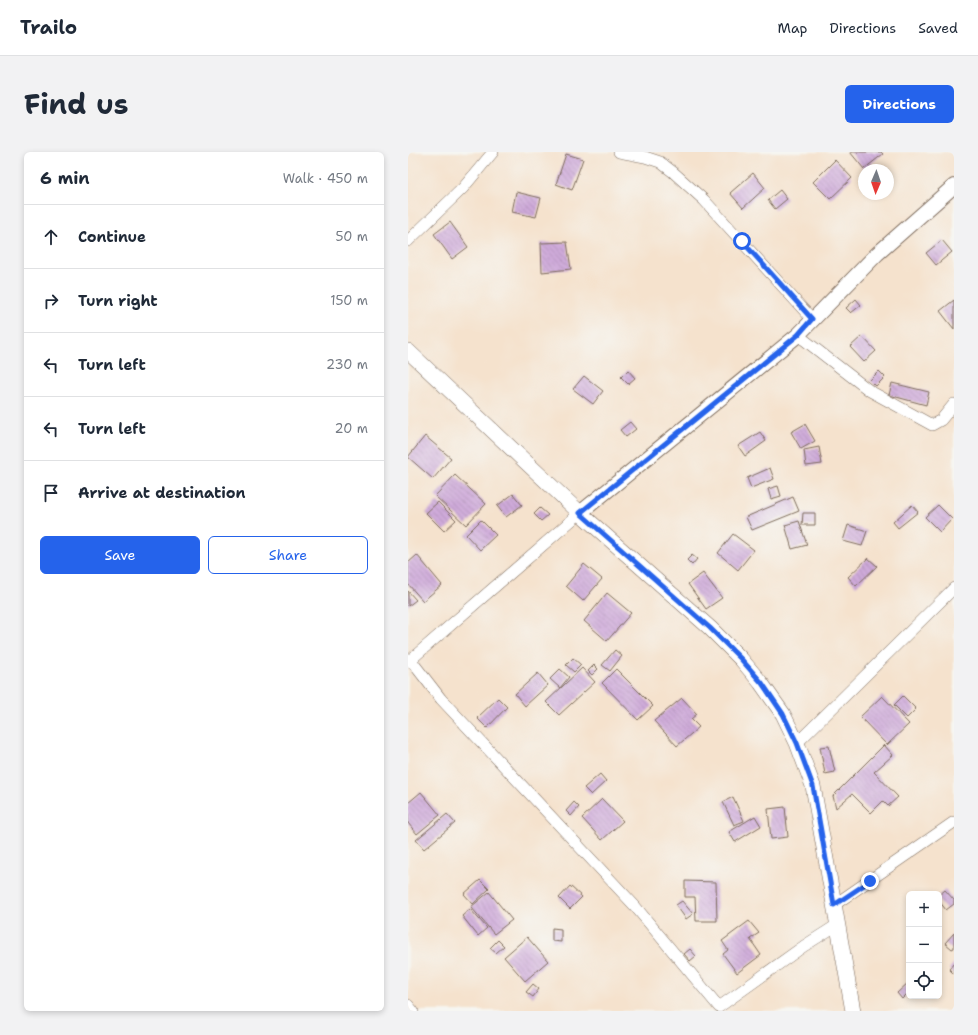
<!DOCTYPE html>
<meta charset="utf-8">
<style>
:root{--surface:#fff;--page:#f2f2f3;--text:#1f2937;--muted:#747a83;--line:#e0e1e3;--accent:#2563eb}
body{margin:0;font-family:"Shantell Sans",sans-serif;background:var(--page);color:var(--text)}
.controls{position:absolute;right:12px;bottom:12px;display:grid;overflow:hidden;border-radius:6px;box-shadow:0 2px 6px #0003}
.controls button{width:36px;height:36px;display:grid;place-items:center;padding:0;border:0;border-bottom:1px solid var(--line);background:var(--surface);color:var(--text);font:20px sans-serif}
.compass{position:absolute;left:450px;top:12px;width:36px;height:36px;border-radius:50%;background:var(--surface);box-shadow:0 2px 6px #0003;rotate:182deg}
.stop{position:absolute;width:12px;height:12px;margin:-9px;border:3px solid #2563eb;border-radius:50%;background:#fff}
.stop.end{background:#2563eb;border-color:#fff;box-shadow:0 1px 4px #0008}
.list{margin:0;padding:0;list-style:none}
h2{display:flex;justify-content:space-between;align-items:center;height:52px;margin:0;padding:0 16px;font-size:17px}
h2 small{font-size:13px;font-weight:400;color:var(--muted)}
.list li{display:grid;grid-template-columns:26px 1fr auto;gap:12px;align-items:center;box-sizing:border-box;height:64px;padding:0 16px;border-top:1px solid var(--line)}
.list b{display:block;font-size:15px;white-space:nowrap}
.list em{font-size:13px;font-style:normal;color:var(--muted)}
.actions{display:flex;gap:8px;padding:12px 16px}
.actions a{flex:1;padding:9px 0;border:1px solid var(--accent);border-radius:6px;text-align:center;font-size:14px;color:var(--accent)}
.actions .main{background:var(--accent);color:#fff}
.icon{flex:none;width:22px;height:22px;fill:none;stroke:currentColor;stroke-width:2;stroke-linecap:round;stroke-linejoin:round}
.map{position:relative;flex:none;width:546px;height:859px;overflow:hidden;border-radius:6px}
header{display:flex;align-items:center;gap:24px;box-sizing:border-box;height:56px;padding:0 20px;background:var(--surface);border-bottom:1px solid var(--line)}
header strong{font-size:19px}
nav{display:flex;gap:22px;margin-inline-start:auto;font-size:14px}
.intro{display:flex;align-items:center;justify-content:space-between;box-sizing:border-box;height:96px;padding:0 24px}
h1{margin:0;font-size:28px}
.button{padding:10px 18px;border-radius:6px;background:var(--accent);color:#fff;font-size:14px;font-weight:700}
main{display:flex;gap:24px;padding:0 24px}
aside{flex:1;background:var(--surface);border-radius:6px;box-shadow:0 2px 6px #0003}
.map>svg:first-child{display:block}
.building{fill:url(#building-back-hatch)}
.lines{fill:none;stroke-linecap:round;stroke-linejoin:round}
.minor-casing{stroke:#7c6a5b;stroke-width:12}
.tertiary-casing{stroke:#7c6a5b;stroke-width:16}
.secondary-casing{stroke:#7c6a5b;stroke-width:16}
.minor{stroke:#fff;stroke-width:11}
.tertiary{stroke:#fff;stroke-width:14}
.secondary{stroke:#fff;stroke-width:15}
.route{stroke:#2563eb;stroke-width:5}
</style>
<header>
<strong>Trailo</strong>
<nav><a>Map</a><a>Directions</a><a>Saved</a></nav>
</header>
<div class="intro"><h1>Find us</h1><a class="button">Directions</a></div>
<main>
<aside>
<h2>6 min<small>Walk · 450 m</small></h2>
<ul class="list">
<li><svg class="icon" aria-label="ahead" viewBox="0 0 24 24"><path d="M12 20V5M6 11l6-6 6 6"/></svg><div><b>Continue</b></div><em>50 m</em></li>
<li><svg class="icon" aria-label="right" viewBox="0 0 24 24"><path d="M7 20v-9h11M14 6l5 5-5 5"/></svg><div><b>Turn right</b></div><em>150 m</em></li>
<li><svg class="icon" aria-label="left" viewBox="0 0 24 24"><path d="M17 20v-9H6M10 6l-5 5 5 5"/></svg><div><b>Turn left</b></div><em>230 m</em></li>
<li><svg class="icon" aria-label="left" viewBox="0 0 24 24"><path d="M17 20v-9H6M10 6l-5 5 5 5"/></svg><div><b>Turn left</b></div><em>20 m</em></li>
<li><svg class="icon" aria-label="arrive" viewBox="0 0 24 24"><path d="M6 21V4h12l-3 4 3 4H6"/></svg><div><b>Arrive at destination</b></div></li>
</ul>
<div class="actions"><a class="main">Save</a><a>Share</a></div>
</aside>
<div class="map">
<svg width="546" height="859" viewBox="0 0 546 859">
<defs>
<pattern id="building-back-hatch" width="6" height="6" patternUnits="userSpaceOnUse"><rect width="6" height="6" fill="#cfaada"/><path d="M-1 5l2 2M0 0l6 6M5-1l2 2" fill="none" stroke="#a98bb0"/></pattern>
</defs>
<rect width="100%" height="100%" fill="#f6f6f2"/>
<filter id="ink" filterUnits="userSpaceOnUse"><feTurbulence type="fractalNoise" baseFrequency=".025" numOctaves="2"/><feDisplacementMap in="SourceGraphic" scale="8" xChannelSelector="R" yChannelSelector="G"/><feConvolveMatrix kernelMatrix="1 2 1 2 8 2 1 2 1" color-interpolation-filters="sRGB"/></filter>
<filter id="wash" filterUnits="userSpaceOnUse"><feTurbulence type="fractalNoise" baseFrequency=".012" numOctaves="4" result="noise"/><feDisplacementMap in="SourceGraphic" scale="16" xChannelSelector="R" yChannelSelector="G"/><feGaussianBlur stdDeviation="0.9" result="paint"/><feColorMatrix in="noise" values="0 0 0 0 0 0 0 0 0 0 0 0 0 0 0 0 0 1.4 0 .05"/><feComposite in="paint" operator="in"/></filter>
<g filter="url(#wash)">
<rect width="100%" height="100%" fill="#f5e2cd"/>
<g id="blocks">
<!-- building -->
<path class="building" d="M442 0H473L475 2 456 17Z
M158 2 175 7 164 38 148 32Z
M427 8 444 26 422 47 405 30Z
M345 21 357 36 335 56 322 41Z
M372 38 379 47 367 57 360 48Z
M108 40 133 46 128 65 104 60Z
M42 70 60 95 44 107 26 82Z
M534 88 544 100 528 113 518 101Z
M159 90 163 117 134 120 133 91Z
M448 147 453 153 443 161 438 156Z
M546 148V177L532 159Z
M454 184 468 199 456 210 442 195Z
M220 218 227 226 220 232 213 225Z
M471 219 477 225 468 234 462 228Z
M176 224 195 239 185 252 165 237Z
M484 231 521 240 518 253 481 243Z
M222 270 228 277 218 285 212 278Z
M397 272 407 289 393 297 383 280Z
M352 280 358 289 337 304 330 294Z
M17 284 43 306 25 327 0 305Z
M411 295 414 312 398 314 396 298Z
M362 316 366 327 343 336 339 326Z
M47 323 78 352 58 373 27 344Z
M370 334 373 344 363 347 360 337Z
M105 342 114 353 98 365 89 354Z
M385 345 391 359 344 378 338 365Z
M30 350 48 368 36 379 18 361Z
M504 353 510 360 490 376 485 370Z
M530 353 544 367 532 380 517 365Z
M132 356 140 363 133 369 126 362Z
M395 361H407V373H394Z
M73 368 88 383 72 398 58 383Z
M391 369 399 393 384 397 377 373Z
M440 373 459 379 454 394 435 389Z
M325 382 346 398 330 418 310 401Z
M9 403 34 433 15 449 0 432V411Z
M284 403 289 407 284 413 279 408Z
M460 406 469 414 448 434 440 425Z
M176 412 194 427 175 449 158 434Z
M295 421 314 446 298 457 280 432Z
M0 439 8 448 0 454Z
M199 441 223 461 199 489 176 469Z
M207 498 214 504 202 519 194 513Z
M165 506 173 513 166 520 158 513Z
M186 513 190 517 184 523 180 519Z
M174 516 187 530 151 563 138 550Z
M152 517 161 525 152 536 142 527Z
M208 517 245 554 230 568 194 531Z
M130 521 140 533 117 554 107 542Z
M474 544 501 572 479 593 452 565Z
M495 544 508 557 499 566 486 553Z
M90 546 99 555 79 576 69 566Z
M274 546 289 562 283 567 291 575 269 594 246 569Z
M476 593 485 603 466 620 490 645 480 654 475 649 463 661 444 642 428 656 425 644Z
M421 594 427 620 417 622 412 595Z
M192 622 198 629 183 643 176 636Z
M13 640 32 663 9 682 0 671V651Z
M325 645 336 669 326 673 315 650Z
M194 647 215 669 194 688 174 666Z
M166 650 171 655 163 664 158 659Z
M377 655 380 685 363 687 360 657Z
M39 662 47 671 16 697 8 688Z
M347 664 353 674 327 690 321 680Z
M72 728 81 737 65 752 56 742Z
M277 729 308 730 309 769H288L287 745H277Z
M162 734 174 745 162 757 151 746Z
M537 738 546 748V752L538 758 531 749V743Z
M81 740 104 768 86 782 63 755Z
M274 749 285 762 278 767 268 753Z
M62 757 79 776 70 784 54 764Z
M341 769 351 781 342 787 353 803 329 821 315 802 320 798 314 789Z
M144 776 153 777V790L144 789Z
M546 781V796L544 797 537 791Z
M119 785 140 809 117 829 96 805Z
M90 788 96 794 88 801 82 796Z
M282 797 288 804 282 809 276 802Z
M546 811V822L541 817Z
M501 830V840L494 847 489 841Z
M125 832 131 837 125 845 118 840Z"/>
</g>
</g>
<g filter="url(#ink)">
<use href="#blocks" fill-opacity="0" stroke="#7c6a5b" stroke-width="1"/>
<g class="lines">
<!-- minor casing -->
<g class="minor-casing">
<path id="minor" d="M211 0 237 5 252 10 265 20 296 48 404 167
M0 89 55 36 85 0
M390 183 462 239 524 273 533 268 546 252
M2 507 33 547 226 753 311 855 396 794 429 773
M0 510 172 361
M389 591 546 436
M426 753 546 670
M0 853 5 859"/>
</g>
<!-- tertiary casing -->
<g class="tertiary-casing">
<path id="tertiary" d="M172 361 390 183 469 102 546 34"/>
</g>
<!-- secondary casing -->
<g class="secondary-casing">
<path id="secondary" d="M0 199 172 361 302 476 333 507 353 531 375 562 389 591 405 634 445 859"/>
</g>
<!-- minor -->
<use href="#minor" class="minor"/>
<!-- tertiary -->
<use href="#tertiary" class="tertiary"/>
<!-- secondary -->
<use href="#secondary" class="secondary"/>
</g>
</g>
<g class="lines" filter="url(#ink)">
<!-- route -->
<path class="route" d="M334 89 404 167 390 183 172 361 302 476 333 507 354 531 375 562 389 591 405 634 426 753 462 729"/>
</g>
</svg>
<div class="controls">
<button>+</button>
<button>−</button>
<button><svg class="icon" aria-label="locate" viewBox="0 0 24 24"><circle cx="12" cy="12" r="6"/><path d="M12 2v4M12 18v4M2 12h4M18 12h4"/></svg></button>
</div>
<svg class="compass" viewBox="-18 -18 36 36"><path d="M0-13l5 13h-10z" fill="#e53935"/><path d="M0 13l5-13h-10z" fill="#747a83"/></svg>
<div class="stop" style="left:334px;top:89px"></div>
<div class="stop end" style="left:462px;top:729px"></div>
</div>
</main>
